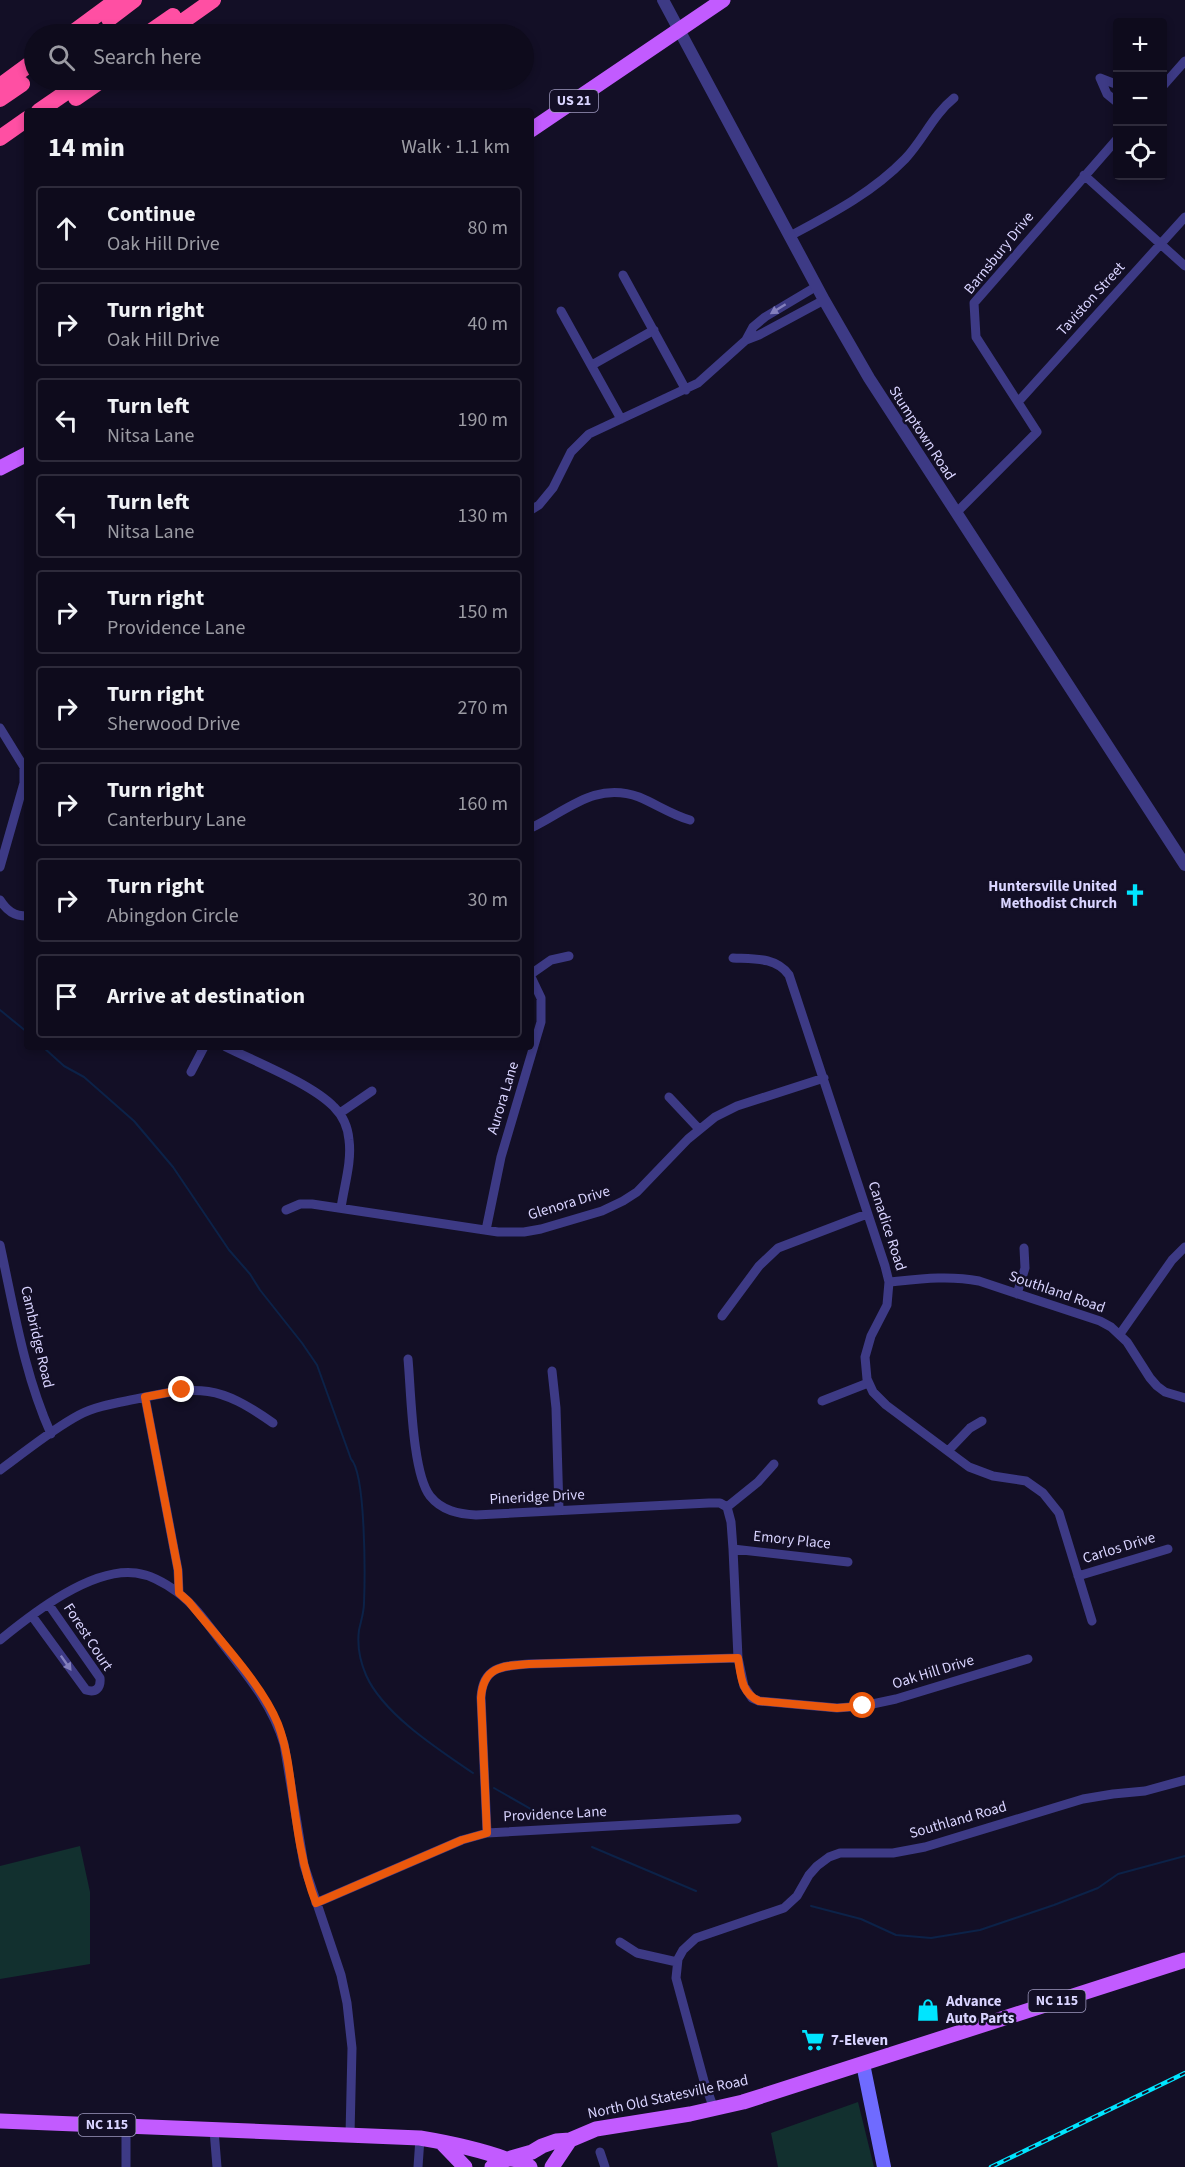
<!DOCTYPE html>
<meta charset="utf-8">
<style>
:root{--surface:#0e0b1c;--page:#1c1929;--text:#f1f3f6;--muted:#9b9ba3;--line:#2e2b3b}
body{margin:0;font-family:"Source Sans 3",sans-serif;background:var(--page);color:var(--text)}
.controls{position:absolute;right:18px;top:18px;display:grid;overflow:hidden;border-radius:6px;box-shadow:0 3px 9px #0003}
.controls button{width:54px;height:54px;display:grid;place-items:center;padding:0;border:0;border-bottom:2px solid var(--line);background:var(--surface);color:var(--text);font:30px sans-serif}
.stop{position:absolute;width:18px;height:18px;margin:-14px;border:4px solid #ea580c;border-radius:50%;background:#fff}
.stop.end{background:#ea580c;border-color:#fff;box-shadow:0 2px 6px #0008}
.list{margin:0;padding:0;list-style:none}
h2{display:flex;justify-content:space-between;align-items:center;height:78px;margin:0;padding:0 24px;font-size:26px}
h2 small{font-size:20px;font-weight:400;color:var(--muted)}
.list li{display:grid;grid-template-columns:39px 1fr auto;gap:18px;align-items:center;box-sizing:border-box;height:84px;margin:0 12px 12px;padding:0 12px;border:2px solid var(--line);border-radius:6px}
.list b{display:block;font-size:22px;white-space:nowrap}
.list p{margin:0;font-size:20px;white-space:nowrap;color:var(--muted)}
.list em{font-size:20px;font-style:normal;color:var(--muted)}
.icon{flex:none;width:33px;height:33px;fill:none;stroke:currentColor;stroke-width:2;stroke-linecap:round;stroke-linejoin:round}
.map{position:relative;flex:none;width:1185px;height:2167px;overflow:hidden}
.search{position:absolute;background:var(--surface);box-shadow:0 3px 9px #0003;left:24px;top:24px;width:510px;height:66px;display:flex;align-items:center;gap:15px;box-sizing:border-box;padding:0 21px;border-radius:33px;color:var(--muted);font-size:22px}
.panel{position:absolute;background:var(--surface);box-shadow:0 3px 9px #0003;left:24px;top:108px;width:510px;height:942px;border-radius:6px}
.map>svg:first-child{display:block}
.green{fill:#12302f}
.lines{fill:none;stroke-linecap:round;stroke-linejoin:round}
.stream{stroke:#0c2248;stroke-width:2}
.minor{stroke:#3d3a85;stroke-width:9}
.tertiary{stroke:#3d3a85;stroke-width:12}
.secondary{stroke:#6f6bff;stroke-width:14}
.primary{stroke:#c25bff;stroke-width:15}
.motorway{stroke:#ff4fa3;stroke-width:16}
.rail-casing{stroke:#00e5ff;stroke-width:4.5}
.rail{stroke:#130f26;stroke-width:2;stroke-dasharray:7;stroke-linecap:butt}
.oneway{fill:#837fbc}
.route{stroke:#ea580c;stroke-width:8}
.labels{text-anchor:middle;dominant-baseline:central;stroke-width:5;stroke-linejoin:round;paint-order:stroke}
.shield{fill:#130f26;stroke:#9e99be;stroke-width:1.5}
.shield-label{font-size:14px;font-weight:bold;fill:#d9d4ff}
.street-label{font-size:15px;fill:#d9d4ff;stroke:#130f26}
.poi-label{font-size:15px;font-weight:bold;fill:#d9d4ff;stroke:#130f26;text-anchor:start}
</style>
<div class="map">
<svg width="1185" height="2167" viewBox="0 0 1185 2167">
<rect width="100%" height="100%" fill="#130f26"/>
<!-- green -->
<path class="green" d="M80 1846 90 1892V1964L0 1979V1866Z
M858 2102 874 2167H778L771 2133Z"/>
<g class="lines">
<!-- stream -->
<path class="stream" d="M0 1010 27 1032
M43 1047 64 1066 84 1077 134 1121 173 1167 229 1250 250 1274 260 1290 302 1343 317 1365 351 1459C366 1474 365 1578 364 1603 364 1612 361 1621 359 1630 357 1645 360 1661 366 1675 383 1714 439 1750 473 1773
M494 1788 550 1820
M592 1847 696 1891
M811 1906 861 1919 896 1935 931 1938 980 1930 1054 1905 1098 1888 1118 1874 1185 1856"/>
<!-- minor -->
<path class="minor" d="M1118 85 1100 78 1107 94 1118 103
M1162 87 1185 61
M1084 175 1185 266
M790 236C831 214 872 193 905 159 923 140 933 115 954 98
M623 275 686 390
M561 311 621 419
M746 340 759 335 824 300
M592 365 654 330
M1018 402 1185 217
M531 510 539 505 553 488 571 452 589 434 698 383 746 340 753 327 765 317 817 286
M956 513 1037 432 976 337 974 303 1118 138
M0 728 24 767V783L0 867
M531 828C567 811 595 781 639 797 656 804 672 815 690 820
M0 900C7 911 14 916 27 916
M733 958C754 959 776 957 789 975L885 1266 889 1282 887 1305 871 1336 865 1357 867 1379 873 1392 886 1405 969 1467 993 1476 1026 1481 1043 1493 1059 1513 1092 1621
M531 974 551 960 569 956
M226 1047C256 1062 312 1084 334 1107 343 1116 348 1128 349 1140 352 1162 344 1186 341 1208
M191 1072 204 1047
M669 1097 699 1129
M340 1113 372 1091
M286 1210 300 1204H312L498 1232H524L541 1229 602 1211 623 1201 637 1192 688 1139 715 1117 737 1106 824 1078
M486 1230 501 1157 541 1022V998L531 977
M0 1245C14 1309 24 1374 51 1434
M889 1282C919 1279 949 1275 979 1281L1100 1321 1111 1327 1127 1342 1150 1378 1157 1386 1165 1392 1185 1398
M1017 1294 1025 1268 1024 1248
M722 1316 759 1266 778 1248 867 1214
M1120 1334 1172 1260 1185 1247
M408 1359C411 1390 412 1473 430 1496 442 1511 459 1514 476 1515L709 1503H720L727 1507
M552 1371 556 1408 559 1510
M145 1397 178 1570 179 1593
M822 1401 868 1383
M948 1451 970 1428 982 1421
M0 1470C25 1452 51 1430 79 1415 96 1406 117 1403 136 1399 200 1385 219 1385 273 1423
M727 1507 731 1522 733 1549 738 1658 744 1686 752 1698 759 1701 782 1703 837 1708 863 1706 896 1699 1028 1659
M727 1507 758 1482 774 1464
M733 1549 848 1562
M1078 1576 1168 1549
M32 1616 86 1690C96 1693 101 1688 100 1678L49 1605
M0 1640C33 1613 92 1567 136 1573 151 1575 165 1583 177 1592 195 1605 209 1626 222 1643 247 1675 272 1704 284 1744L304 1865 341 1975 347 2003 352 2048 350 2135
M487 1833 481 1697C483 1666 503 1666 529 1664L738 1658
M316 1903 462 1840 487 1833 737 1819
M620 1942 637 1953 677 1962
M714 2109 704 2081 676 1978 678 1959 683 1950 696 1938 784 1908 797 1896 809 1875 817 1866 829 1857 840 1853H893L925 1847 1083 1799 1113 1794 1145 1791 1185 1780
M214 2130 217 2167
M600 2152 605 2167
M126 2167V2126
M418 2167 420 2138"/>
<!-- tertiary -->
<path class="tertiary" d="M663 0 824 300 869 378 1185 865"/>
<!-- secondary -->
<path class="secondary" d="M863 2064 884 2167"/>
<!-- primary -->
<path class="primary" d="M531 130 723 0
M0 468 27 454
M0 2121 420 2138C450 2143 478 2149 506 2159
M442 2143 465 2167
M511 2158 532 2152 542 2146 556 2141 570 2140 596 2129 690 2114 743 2102 1185 1960
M492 2167C505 2156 517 2157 530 2167
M552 2167 570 2140"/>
<!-- motorway -->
<path class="motorway" d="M109 19 134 0
M71 34 117 0
M147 34 173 16
M165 34 213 0
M0 86 34 61
M76 98 102 80
M0 99 22 84
M39 111 84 80
M0 138 27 119"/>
<!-- rail casing -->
<g class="rail-casing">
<path id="rail" d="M991 2167 1185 2073"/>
</g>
<!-- rail -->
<use href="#rail" class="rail"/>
</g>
<!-- one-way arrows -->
<defs><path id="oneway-solid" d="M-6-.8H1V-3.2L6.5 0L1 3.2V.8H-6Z" transform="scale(1.5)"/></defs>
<g class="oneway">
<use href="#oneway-solid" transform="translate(778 309) rotate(148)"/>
<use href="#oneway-solid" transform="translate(66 1663) rotate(55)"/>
</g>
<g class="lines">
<!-- route -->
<path class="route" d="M182 1390 145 1397 178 1570 179 1593 189 1602C216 1636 262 1684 278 1724 286 1745 289 1768 292 1791 297 1829 302 1867 316 1903L462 1840 487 1833 481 1698C483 1666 503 1666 529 1664L738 1658C741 1676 741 1693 759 1701L837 1708 863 1706"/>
</g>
<!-- icons -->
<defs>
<g id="church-bare" transform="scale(1.8)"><path d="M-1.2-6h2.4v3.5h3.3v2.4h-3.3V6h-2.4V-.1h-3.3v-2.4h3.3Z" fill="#00e5ff" stroke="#130f26" stroke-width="2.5" paint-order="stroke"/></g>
<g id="shop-bare" transform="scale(1.8)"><path d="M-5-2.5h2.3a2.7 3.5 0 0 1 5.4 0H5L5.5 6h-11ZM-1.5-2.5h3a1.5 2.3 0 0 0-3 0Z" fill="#00e5ff" stroke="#130f26" stroke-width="2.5" paint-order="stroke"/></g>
<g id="supermarket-bare" transform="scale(1.8)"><path d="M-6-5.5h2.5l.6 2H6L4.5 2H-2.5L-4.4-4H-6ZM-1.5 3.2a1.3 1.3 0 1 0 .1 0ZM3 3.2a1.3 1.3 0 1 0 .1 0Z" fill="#00e5ff" stroke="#130f26" stroke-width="2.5" paint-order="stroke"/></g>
</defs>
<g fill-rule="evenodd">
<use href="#church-bare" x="1135" y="895"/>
<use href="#shop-bare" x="928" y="2010"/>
<use href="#supermarket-bare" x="813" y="2040"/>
</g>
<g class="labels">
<!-- shield labels -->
<g class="shield">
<rect x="550" y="90" width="48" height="22" rx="4.5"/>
<rect x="1028.5" y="1990" width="57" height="22" rx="4.5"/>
<rect x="78.5" y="2114" width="57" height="22" rx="4.5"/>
</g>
<g class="shield-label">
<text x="574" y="101">US 21</text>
<text x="1057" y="2001">NC 115</text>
<text x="107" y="2125">NC 115</text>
</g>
<!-- street labels -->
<g class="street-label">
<text transform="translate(999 253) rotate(-51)">Barnsbury Drive</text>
<text transform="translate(1091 299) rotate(-48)">Taviston Street</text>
<text transform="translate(922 433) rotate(57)">Stumptown Road</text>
<text transform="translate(503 1098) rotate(-73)">Aurora Lane</text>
<text transform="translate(569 1203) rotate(-17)">Glenora Drive</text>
<text transform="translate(887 1226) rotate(72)">Canadice Road</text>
<text transform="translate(1057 1292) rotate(19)">Southland Road</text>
<text transform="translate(37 1337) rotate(77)">Cambridge Road</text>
<text transform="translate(537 1497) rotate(-3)">Pineridge Drive</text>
<text transform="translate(792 1540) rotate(6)">Emory Place</text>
<text transform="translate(1119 1548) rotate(-17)">Carlos Drive</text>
<text transform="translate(88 1637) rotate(57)">Forest Court</text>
<text transform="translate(933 1672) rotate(-17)">Oak Hill Drive</text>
<text transform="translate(555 1814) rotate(-3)">Providence Lane</text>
<text transform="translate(958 1820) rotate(-16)">Southland Road</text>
<text transform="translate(668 2097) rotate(-12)">North Old Statesville Road</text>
</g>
<!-- poi labels -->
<g class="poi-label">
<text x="1117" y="886" text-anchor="end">Huntersville United<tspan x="1117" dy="17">Methodist Church</tspan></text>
<text x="946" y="2001">Advance<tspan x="946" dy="17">Auto Parts</tspan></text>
<text x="831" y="2040">7-Eleven</text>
</g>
</g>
</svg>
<div class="controls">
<button>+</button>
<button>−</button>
<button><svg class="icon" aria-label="locate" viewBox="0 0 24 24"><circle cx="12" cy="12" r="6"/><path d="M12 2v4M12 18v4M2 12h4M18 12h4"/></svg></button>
</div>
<div class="stop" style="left:863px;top:1706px"></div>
<div class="stop end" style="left:182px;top:1390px"></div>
<div class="search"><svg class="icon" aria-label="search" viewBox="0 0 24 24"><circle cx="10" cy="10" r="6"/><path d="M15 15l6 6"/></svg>Search here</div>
<section class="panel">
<h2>14 min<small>Walk · 1.1 km</small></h2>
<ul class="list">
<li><svg class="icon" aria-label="ahead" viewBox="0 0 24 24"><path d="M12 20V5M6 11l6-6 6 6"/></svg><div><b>Continue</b><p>Oak Hill Drive</p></div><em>80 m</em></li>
<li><svg class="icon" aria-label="right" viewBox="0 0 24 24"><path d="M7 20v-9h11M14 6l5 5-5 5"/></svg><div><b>Turn right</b><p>Oak Hill Drive</p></div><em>40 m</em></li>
<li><svg class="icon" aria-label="left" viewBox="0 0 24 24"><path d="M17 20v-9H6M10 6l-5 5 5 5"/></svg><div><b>Turn left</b><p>Nitsa Lane</p></div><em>190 m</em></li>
<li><svg class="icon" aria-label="left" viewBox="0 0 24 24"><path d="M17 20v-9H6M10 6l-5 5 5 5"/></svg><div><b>Turn left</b><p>Nitsa Lane</p></div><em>130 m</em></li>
<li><svg class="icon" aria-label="right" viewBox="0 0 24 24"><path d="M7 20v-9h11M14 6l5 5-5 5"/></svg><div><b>Turn right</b><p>Providence Lane</p></div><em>150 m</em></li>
<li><svg class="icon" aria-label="right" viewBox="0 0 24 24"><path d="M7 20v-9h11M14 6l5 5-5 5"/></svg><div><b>Turn right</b><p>Sherwood Drive</p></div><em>270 m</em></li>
<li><svg class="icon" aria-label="right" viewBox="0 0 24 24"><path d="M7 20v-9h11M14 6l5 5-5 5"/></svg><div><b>Turn right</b><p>Canterbury Lane</p></div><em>160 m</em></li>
<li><svg class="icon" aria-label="right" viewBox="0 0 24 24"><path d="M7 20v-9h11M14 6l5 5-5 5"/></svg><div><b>Turn right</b><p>Abingdon Circle</p></div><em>30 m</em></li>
<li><svg class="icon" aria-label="arrive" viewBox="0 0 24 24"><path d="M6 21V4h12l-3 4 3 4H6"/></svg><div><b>Arrive at destination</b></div></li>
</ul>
</section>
</div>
